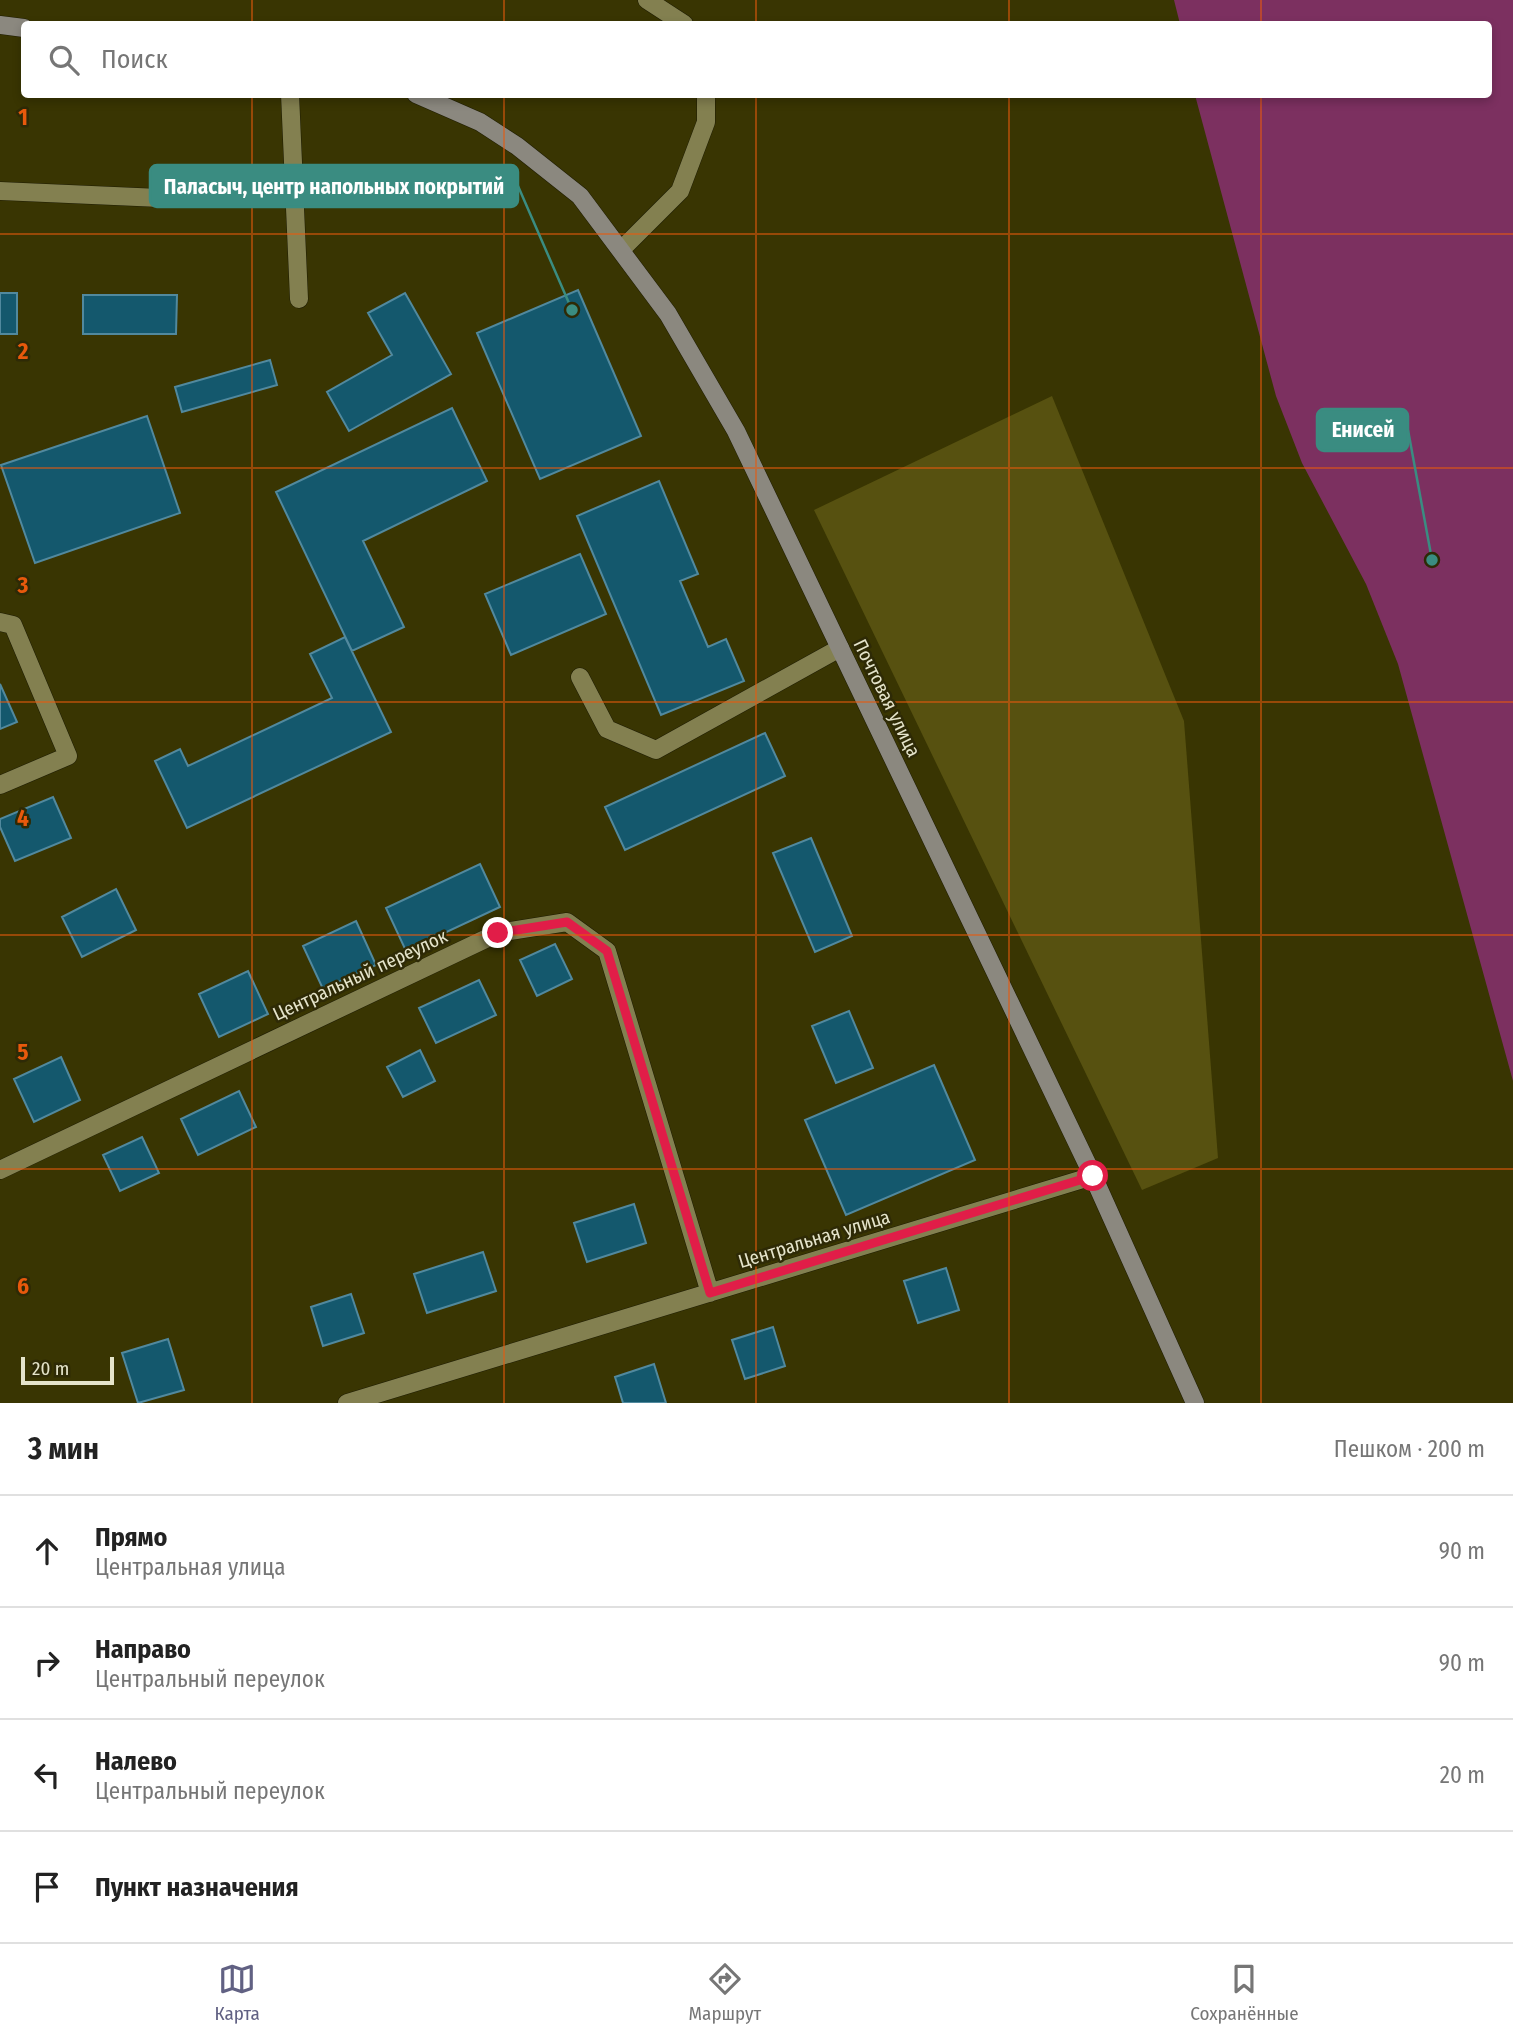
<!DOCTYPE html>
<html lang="ru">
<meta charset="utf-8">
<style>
:root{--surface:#fff;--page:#f6f6f6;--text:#222;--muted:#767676;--line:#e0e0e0;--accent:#616183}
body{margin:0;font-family:"Fira Sans Condensed",sans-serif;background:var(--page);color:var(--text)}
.scale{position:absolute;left:21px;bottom:18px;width:93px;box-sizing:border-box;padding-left:7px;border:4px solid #e5e4cb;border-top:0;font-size:19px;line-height:24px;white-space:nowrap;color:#e5e4cb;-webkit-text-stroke:5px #2e2a06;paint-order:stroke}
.stop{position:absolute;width:21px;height:21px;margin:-16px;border:5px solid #e11d48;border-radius:50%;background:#fff}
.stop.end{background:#e11d48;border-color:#fff;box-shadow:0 2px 7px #0008}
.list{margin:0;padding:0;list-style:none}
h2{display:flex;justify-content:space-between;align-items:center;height:91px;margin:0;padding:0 28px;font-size:30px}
h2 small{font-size:23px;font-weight:400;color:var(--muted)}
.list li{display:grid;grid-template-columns:46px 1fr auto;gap:21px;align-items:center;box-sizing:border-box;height:112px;padding:0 28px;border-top:2px solid var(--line)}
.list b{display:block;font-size:26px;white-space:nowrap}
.list p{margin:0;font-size:23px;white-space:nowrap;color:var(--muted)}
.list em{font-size:23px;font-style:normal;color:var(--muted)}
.icon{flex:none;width:38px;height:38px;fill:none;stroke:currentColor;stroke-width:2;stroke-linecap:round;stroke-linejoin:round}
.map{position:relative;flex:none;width:1513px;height:1403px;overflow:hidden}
.search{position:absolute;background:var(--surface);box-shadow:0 4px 10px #0003;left:21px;right:21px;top:21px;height:77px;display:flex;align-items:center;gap:18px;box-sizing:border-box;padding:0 24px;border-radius:7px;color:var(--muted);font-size:26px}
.sheet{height:539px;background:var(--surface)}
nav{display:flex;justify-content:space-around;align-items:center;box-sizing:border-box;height:98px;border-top:2px solid var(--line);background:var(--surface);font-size:19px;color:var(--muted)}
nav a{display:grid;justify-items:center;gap:4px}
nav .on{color:var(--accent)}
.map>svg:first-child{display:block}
.green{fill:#575110}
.water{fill:#7c3060}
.building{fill:#14586d;stroke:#51899e;stroke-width:2}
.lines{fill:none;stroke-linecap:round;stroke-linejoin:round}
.service-casing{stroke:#1e1c04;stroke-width:19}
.minor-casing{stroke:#1e1c04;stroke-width:19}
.secondary-casing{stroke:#1e1c04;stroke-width:19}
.service{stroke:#838050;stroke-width:18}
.minor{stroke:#838050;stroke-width:18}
.secondary{stroke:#8b887f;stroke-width:18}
.route{stroke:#e11d48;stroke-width:9}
.grid{fill:none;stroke:#e8590c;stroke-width:2;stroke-opacity:0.55}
.labels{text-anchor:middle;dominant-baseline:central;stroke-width:5;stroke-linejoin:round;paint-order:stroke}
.street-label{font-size:19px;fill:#e5e4cb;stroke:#2e2a06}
.grid-label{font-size:23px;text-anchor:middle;font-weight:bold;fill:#e8590c;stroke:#2e2a06;stroke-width:5;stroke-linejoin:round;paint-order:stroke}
.leader{fill:none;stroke:#3a8c81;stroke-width:2.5}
.callout-dot{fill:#3a8c81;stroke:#2e2a06;stroke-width:2.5}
.callout{fill:#3a8c81;stroke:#3a8c81;stroke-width:2.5}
.callout-label{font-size:21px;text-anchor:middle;font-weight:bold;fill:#fff}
</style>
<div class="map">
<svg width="1513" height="1403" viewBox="0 0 1513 1403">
<rect width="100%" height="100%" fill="#393502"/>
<!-- green -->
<path class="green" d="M1052 396 1184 721 1218 1158 1142 1190 814 510Z"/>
<!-- water -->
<path class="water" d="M1174 0H1513V1081L1398 664 1366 584 1302 463 1276 396 1195 95 1488 94V24H1180Z"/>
<!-- building -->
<path class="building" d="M578 290 641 436 540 479 477 333Z
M0 293H17V334H0Z
M405 293 451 374 349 431 327 392 392 355 368 313Z
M83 295H177L176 334H83Z
M270 360 277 385 182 412 175 387Z
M452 408 487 481 363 541 404 627 352 651 276 492Z
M147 416 180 513 35 563 1 465Z
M659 481 698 574 680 581 708 647 726 639 744 681 661 715 577 516Z
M580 554 606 614 511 655 485 594Z
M345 637 391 732 187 828 155 761 180 749 188 766 332 698 310 654Z
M0 684 17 722 0 729Z
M765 733 785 776 625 850 605 807Z
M53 797 71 838 15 861 0 827V819Z
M811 838 852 936 815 952 773 853Z
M480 864 500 907 406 951 386 908Z
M116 889 136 930 82 957 62 917Z
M356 921 376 965 323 989 303 946Z
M555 944 572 979 537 996 520 960Z
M248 971 268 1014 219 1037 199 994Z
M479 980 496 1015 436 1043 419 1008Z
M849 1011 873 1068 836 1083 812 1026Z
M420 1050 435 1081 403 1097 387 1067Z
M61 1057 80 1100 34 1122 14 1079Z
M934 1065 975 1160 846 1215 805 1120Z
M239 1091 256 1127 198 1155 181 1119Z
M142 1137 159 1173 120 1191 103 1155Z
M634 1204 646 1243 587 1262 574 1223Z
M483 1252 496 1291 427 1313 414 1274Z
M946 1268 959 1310 918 1323 904 1281Z
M351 1294 364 1333 323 1346 311 1307Z
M773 1327 785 1366 745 1379 732 1340Z
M168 1339 184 1390 138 1403 122 1353Z
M654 1364 666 1403H623L615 1377Z"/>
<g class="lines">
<!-- service casing -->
<g class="service-casing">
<path id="service" d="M647 0 684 24
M290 94 299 299
M0 191 160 198
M622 249 680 191 706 122V94
M580 677 607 729 656 750 840 648
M0 1170 498 933 567 922 607 951 710 1293
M347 1403 1093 1176"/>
</g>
<!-- minor casing -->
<g class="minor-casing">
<path id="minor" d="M0 622 13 625 68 756 0 785"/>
</g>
<!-- secondary casing -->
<g class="secondary-casing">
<path id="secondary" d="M0 25 24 28
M416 94 480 122 517 146 580 196 668 314 736 431 1093 1176 1195 1403"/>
</g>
<!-- service -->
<use href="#service" class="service"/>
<!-- minor -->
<use href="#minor" class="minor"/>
<!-- secondary -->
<use href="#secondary" class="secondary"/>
</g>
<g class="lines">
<!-- route -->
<path class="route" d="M498 933 567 922 607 951 710 1293 1093 1176"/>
</g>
<!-- grid -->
<path class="grid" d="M252 0V24M504 0V24M756 0V24M1009 0V24M1261 0V24M252 94V1403M504 94V1403M756 94V1403M1009 94V1403M1261 94V1403M0 234H1513M0 468H1513M0 702H1513M0 935H1513M0 1169H1513"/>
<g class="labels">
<!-- street labels -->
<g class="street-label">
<text transform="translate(887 698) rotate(64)">Почтовая улица</text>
<text transform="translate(360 975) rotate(-25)">Центральный переулок</text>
<text transform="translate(814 1239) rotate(-17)">Центральная улица</text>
</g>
</g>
<g class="grid-label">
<text x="23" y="125">1</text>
<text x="23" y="359">2</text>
<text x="23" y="593">3</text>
<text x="23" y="826">4</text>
<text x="23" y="1060">5</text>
<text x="23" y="1294">6</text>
</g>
<!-- callouts -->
<path class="leader" d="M572 310L518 186M1432 560L1408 430"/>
<g class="callout-dot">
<circle cx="572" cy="310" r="7"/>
<circle cx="1432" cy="560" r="7"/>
</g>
<g class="callout">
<rect x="150" y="165" width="368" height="42" rx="7"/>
<rect x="1317" y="409" width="91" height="42" rx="7"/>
</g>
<g class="callout-label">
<text x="334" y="194">Паласыч, центр напольных покрытий</text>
<text x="1363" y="437">Енисей</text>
</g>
</svg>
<div class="scale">20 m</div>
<div class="stop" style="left:1093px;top:1176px"></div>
<div class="stop end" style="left:498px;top:933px"></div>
<div class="search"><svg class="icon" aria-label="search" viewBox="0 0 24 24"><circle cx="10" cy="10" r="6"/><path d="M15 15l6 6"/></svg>Поиск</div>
</div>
<section class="sheet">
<h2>3 мин<small>Пешком · 200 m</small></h2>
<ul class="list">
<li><svg class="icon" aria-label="ahead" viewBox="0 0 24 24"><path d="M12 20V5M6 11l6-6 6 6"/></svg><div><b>Прямо</b><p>Центральная улица</p></div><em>90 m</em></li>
<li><svg class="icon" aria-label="right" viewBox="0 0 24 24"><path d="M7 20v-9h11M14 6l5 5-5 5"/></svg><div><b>Направо</b><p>Центральный переулок</p></div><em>90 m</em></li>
<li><svg class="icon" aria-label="left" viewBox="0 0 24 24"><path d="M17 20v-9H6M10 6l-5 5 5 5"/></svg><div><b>Налево</b><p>Центральный переулок</p></div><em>20 m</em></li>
<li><svg class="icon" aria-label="arrive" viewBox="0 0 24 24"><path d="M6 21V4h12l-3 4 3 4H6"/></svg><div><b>Пункт назначения</b></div></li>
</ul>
</section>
<nav>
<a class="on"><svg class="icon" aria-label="map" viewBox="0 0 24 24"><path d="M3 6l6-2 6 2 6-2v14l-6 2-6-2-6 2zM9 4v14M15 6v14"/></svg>Карта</a>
<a><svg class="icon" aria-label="directions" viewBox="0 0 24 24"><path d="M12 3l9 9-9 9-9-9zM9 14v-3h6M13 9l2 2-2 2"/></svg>Маршрут</a>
<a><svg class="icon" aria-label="saved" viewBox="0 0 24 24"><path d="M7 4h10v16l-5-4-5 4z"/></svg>Сохранённые</a>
</nav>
